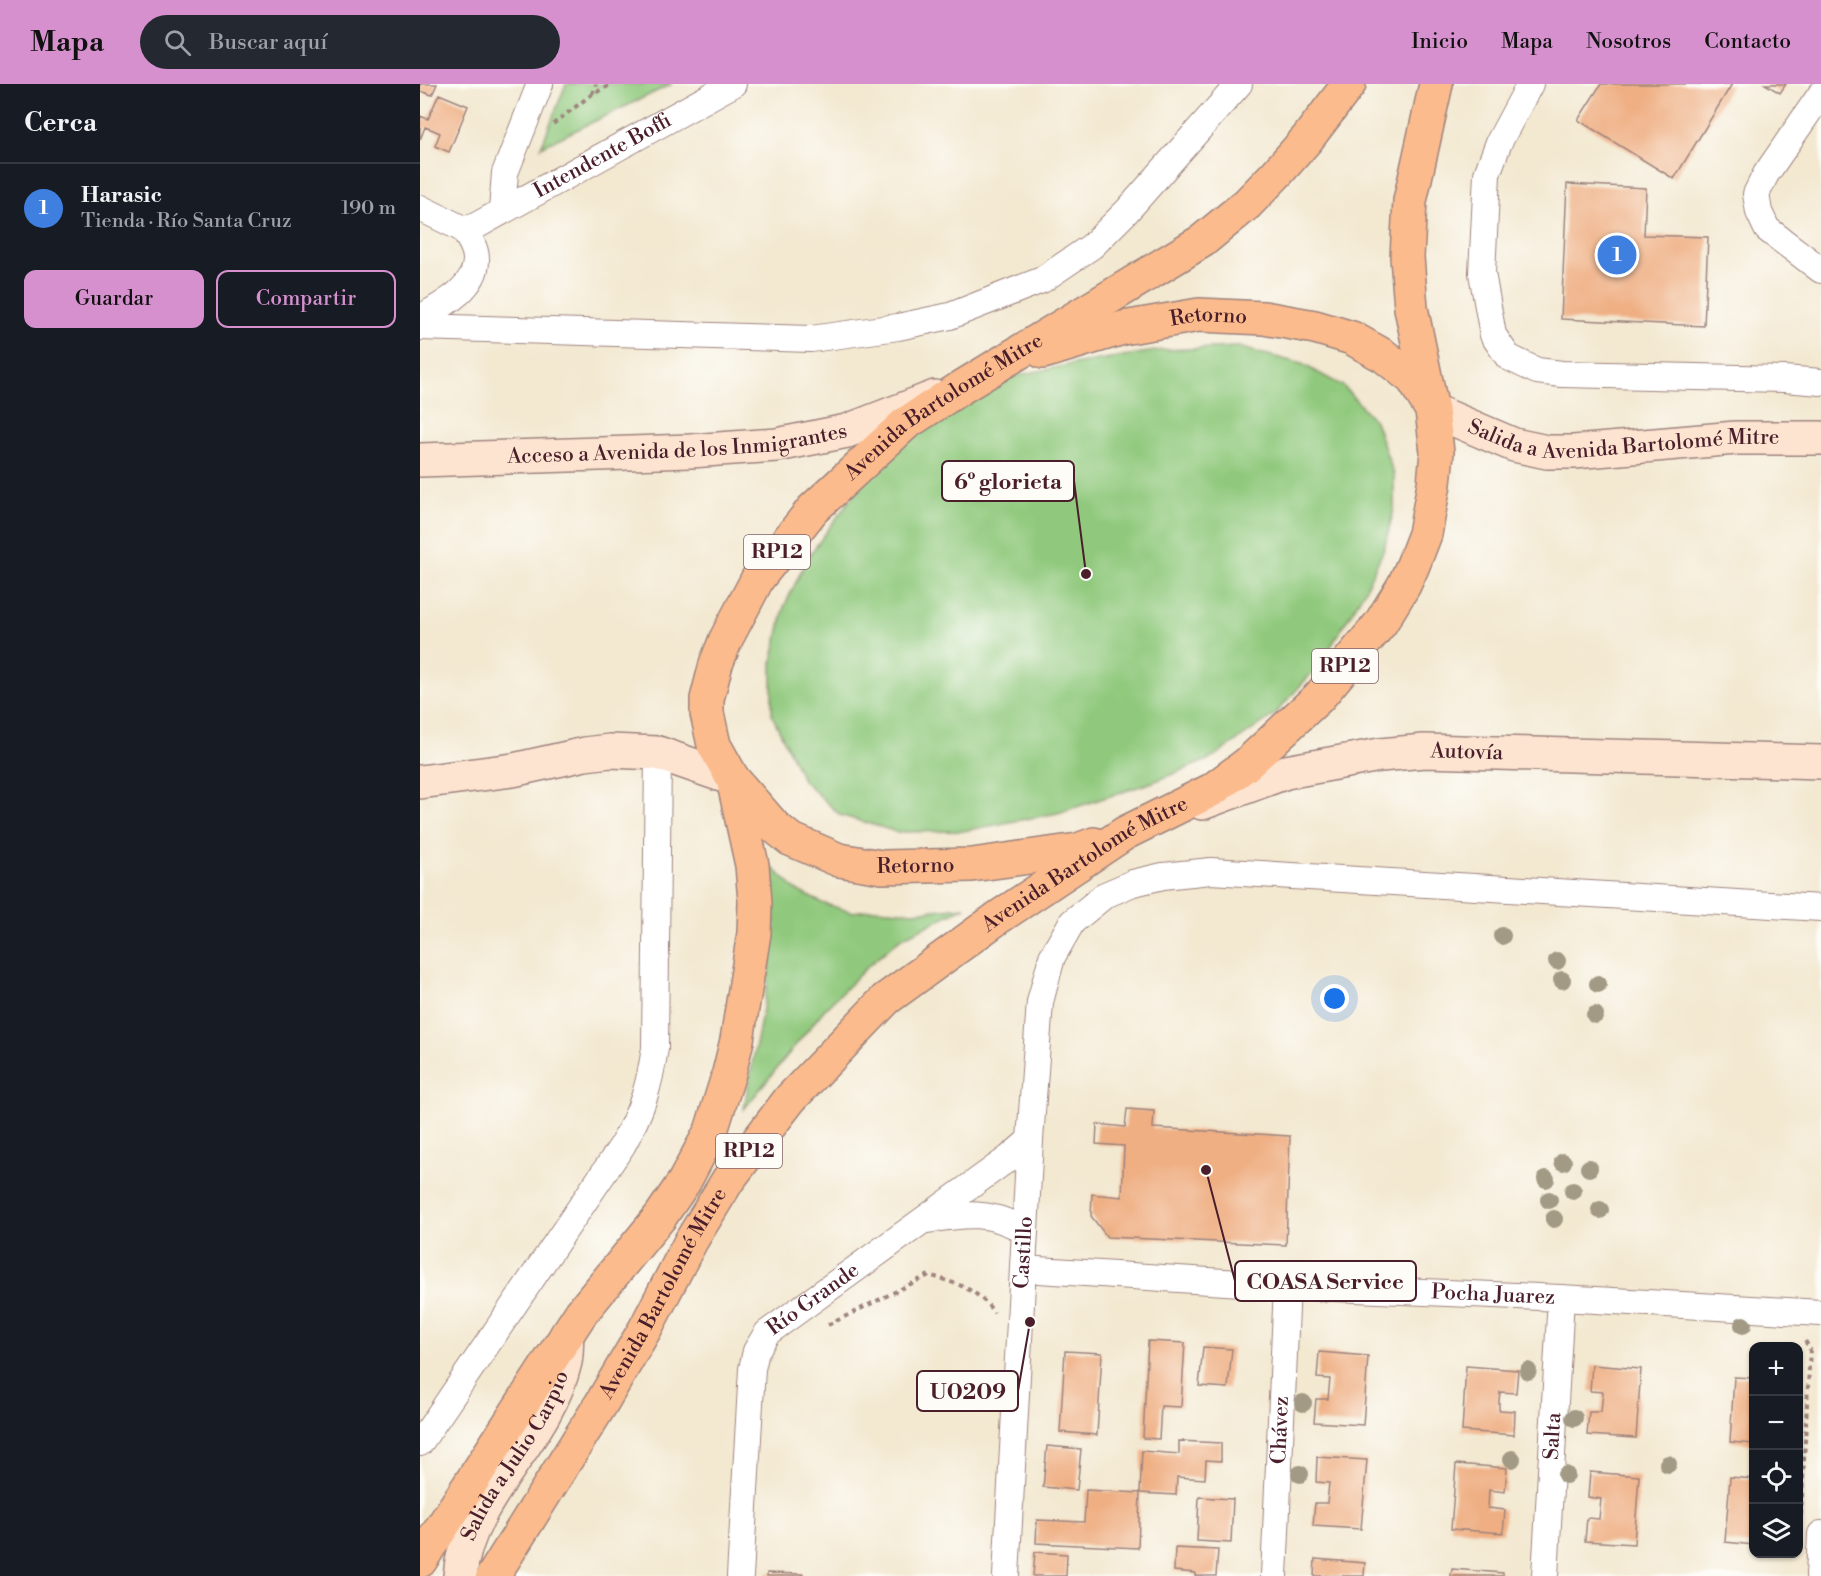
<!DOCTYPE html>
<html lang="es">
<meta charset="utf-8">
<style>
:root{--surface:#171b24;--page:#242831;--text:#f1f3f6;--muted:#9ea1a6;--line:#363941;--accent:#d690ce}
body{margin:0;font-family:"Libre Bodoni",serif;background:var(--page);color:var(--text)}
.controls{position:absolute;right:18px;bottom:18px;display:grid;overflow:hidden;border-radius:12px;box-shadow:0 2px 4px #0004}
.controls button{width:54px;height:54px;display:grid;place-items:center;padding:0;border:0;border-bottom:2px solid var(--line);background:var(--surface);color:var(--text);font:30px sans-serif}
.you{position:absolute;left:915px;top:915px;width:21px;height:21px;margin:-15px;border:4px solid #fff;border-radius:50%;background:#1a73e8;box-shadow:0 0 0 9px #1a73e833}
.badge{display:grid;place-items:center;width:39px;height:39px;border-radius:50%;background:var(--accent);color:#fff;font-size:20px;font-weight:700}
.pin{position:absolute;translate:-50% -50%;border:3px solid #fff;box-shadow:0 2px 6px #0006}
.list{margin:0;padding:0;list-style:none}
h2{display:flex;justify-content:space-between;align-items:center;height:78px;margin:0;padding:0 24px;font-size:26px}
h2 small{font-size:20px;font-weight:400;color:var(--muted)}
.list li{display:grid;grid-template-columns:39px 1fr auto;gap:18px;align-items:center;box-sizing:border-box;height:90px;padding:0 24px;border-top:2px solid var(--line)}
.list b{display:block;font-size:22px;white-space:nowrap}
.list p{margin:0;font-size:20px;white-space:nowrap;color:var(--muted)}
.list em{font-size:20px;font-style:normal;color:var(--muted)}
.actions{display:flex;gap:12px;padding:18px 24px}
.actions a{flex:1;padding:14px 0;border:2px solid var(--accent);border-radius:12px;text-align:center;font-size:21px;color:var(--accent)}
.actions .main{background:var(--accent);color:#111}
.icon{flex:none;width:33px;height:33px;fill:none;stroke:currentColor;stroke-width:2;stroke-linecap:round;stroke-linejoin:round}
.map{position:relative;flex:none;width:1401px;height:1492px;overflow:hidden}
header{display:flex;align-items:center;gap:36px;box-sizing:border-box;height:84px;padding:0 30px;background:var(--accent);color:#111}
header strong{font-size:28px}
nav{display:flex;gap:33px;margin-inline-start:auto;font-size:21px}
.search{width:420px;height:54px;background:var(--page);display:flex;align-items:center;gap:15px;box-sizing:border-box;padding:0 21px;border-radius:33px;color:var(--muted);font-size:22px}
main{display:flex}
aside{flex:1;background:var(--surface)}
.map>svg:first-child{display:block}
.green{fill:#90c97d;stroke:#6d7454;stroke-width:1.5}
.building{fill:#efaf83}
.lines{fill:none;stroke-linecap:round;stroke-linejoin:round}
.street-casing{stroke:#9e847e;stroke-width:28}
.secondary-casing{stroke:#9e847e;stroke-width:36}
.primary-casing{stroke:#9e847e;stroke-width:36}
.path{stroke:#9e847e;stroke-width:4;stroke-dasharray:4.5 4.5;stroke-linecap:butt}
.street{stroke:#fff;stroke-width:26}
.secondary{stroke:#fde4d1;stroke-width:33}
.primary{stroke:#fbbb8d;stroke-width:33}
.tree{fill:#a39a85}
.labels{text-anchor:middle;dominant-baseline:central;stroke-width:4.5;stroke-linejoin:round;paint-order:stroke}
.shield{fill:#fdfcf7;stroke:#806168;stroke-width:1.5}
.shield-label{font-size:20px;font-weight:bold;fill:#4a1f2b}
.street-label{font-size:21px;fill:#4a1f2b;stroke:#fdfcf7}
.leader{fill:none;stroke:#4a1f2b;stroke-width:2}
.callout-dot{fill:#4a1f2b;stroke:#fdfcf7;stroke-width:2}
.callout{fill:#fdfcf7;stroke:#4a1f2b;stroke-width:2}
.callout-label{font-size:22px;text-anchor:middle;font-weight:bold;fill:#4a1f2b}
</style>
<header>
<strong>Mapa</strong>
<div class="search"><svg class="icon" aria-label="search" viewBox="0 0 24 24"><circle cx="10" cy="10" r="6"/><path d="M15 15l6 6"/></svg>Buscar aquí</div>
<nav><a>Inicio</a><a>Mapa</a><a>Nosotros</a><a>Contacto</a></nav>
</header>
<main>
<aside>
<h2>Cerca<small></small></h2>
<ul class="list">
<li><span class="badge" style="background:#3f7fe0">1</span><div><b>Harasic</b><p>Tienda · Río Santa Cruz</p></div><em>190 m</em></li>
</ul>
<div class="actions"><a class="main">Guardar</a><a>Compartir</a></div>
</aside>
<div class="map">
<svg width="1401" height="1492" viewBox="0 0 1401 1492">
<rect width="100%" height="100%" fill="#fdfcf7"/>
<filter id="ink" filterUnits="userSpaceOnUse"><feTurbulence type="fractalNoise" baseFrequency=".0167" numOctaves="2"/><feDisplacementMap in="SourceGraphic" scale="12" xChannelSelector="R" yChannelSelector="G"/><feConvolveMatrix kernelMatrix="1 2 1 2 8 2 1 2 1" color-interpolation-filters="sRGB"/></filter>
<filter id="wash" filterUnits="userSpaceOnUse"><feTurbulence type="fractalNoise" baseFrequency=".008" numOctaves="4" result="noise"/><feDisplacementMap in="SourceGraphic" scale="24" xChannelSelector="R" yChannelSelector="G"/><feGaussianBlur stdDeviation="1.35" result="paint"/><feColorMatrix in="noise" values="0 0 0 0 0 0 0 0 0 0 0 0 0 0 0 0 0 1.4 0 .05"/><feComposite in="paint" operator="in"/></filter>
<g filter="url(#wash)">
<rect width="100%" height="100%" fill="#f3e8d0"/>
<!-- green -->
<path class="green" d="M146 0H252L121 63Z
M818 263 882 280 923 302 955 337 974 391V425L964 465 944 508 901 579 854 631 790 675 733 698 638 729 543 747 477 748 420 731 383 696 352 631V579L364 523 388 473 429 417 471 367 574 296 653 280 742 266Z
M352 783 376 806 402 819 432 828 457 825 493 828 545 823 480 855 448 882 404 926 324 1025C337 945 362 863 352 783Z"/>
<g id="blocks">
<!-- building -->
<path class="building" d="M0 0H17L12 11 0 7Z
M1181 0H1312L1254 95 1158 36Z
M1345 0H1366L1360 9Z
M19 10 48 22 29 68 15 62 20 49 13 46 5 43 0 56V32L8 35Z
M1147 100 1226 104 1224 151 1288 153 1284 242 1141 235Z
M707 1025 734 1027 733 1044 870 1052 866 1161 687 1153 671 1132 672 1110 702 1113 704 1062 676 1060 677 1040 705 1043Z
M728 1257 765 1259 761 1323 741 1322 739 1355 723 1354Z
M783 1263 812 1265 808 1304 779 1302Z
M645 1267 682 1269 677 1351 640 1348Z
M899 1268 948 1272 943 1341 894 1338 896 1315H908L910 1295 897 1294Z
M1172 1281 1221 1285 1216 1354 1167 1351 1169 1328H1181L1183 1308 1170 1307Z
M1046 1282 1098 1286 1096 1309 1080 1308 1079 1317V1326L1095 1327 1094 1351 1042 1347Z
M1314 1293 1334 1294V1360L1310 1358Z
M759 1357 801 1359V1377L786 1376 785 1395 757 1393 756 1411 720 1409 722 1367 759 1370Z
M627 1362 661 1365 657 1406 623 1403Z
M897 1373 947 1376 941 1445 893 1442 895 1419H907L909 1399 896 1398Z
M1036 1380 1087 1384 1085 1408 1069 1406 1068 1424 1085 1426 1083 1449 1031 1445Z
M1170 1388 1219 1392 1214 1460 1165 1457 1167 1434 1179 1435 1181 1415 1168 1413Z
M1310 1393 1334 1395V1461L1305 1458Z
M666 1406 720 1409 718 1464 616 1459 617 1436 664 1438Z
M779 1413 813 1415 811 1459 777 1457Z
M755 1464 798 1466 796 1492H775V1489L754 1487Z
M615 1468 647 1470 646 1492H613Z
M895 1475 945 1479 944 1492H894Z
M1032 1485 1083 1489V1492H1031Z
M347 1489 383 1490V1492H347Z"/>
</g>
</g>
<g filter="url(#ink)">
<use href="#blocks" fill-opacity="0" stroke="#9e847e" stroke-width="1.5"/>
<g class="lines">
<!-- street casing -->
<g class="street-casing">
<g id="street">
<path d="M1110 0 1079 58 1067 90 1062 189 1073 251 1088 273 1117 287 1142 290 1364 295 1401 298"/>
<path d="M1401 10 1346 90 1336 110 1339 128 1347 145 1401 186"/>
<path id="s1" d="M0 124 43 145 54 143 313 0"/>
<path d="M82 126 85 89 120 0"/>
<path d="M0 234C21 222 57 204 56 175 56 164 49 154 43 145"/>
<path d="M0 243 391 255 478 243 530 232 622 196 672 162 707 127 819 0"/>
<path d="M507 1136C545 1130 570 1126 605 1147"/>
<path id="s2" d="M603 1185 867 1202 1141 1214 1401 1229"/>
<path d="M0 1359 202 1062C222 1026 229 1004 235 964L238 669"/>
<path id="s3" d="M320 1492 332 1285 336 1267 347 1249 589 1074 610 1056"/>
<path id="s4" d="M586 1492 610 1056 620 918 632 873 652 838 685 811 713 799 743 792 791 787 1401 824"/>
<path id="s5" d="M854 1492 867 1202"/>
<path id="s6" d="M1125 1492 1141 1214"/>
<path d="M1399 1492 1401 1450"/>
</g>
</g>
<!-- secondary casing -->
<g class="secondary-casing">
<g id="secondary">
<path id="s7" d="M1012 326 1094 361 1127 368H1154L1316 354H1401"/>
<path id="s8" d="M0 376 270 367 357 361 427 347 515 313"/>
<path d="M0 698 93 686 165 670 190 667 238 669 313 695"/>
<path id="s9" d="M782 719 866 688 960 671 1004 667 1401 678"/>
<path id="s10" d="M40 1492C46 1414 127 1356 145 1278 147 1269 146 1259 147 1250"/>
</g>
</g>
<!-- primary casing -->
<g class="primary-casing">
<g id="primary">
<path id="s11" d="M623 268 703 244 779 231 844 234 895 243 932 254 964 272 993 295 1009 321"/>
<path id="s12" d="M314 696 355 743 370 755 419 776 462 783 552 781 658 766 674 760"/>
<path id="s13" d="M0 1477 161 1229 240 1133 264 1098 291 1047 309 989 317 956 334 849 335 818 332 781 313 695 294 661 287 629V615L296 580 306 555 338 494 393 425 485 340 542 303 782 157 827 120 857 89 887 55 929 0"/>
<path id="s14" d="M73 1492 181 1320 225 1245 271 1157 308 1096 370 1015 466 915 579 833 705 749 792 706 827 680 899 613 960 540 984 501 993 481 1005 450 1014 400 1017 368 1012 326 991 224 987 173 990 117 1016 0"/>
</g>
</g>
<!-- path -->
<path class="path" d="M172 10 176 0
M133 40 171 11 192 0
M408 1241 509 1191C537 1200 557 1204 574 1229
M1381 1431 1390 1265 1384 1255"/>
<!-- street -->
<use href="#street" class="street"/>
<!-- secondary -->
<use href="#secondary" class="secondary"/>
<!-- primary -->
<use href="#primary" class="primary"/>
</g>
<!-- trees -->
<g class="tree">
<circle cx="1082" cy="852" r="9"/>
<circle cx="1137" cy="877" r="9"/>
<circle cx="1142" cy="896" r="9"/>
<circle cx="1178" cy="900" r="9"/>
<circle cx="1175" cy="931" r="9"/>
<circle cx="1143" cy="1078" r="9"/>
<circle cx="1169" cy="1084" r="9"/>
<circle cx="1126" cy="1095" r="9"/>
<circle cx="1153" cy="1107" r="9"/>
<circle cx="1129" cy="1116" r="9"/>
<circle cx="1180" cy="1126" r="9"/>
<circle cx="1134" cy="1135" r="9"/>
<circle cx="1323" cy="1241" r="9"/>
<circle cx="1108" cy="1287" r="9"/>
<circle cx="883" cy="1319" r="9"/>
<circle cx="1154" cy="1334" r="9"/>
<circle cx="1092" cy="1375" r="9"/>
<circle cx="1248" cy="1380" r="9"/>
<circle cx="880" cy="1390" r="9"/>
<circle cx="1146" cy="1391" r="9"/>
</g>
</g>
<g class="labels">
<!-- shield labels -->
<g class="shield">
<rect x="324" y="451" width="66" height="34" rx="4.5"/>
<rect x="892" y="565" width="66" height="34" rx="4.5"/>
<rect x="296" y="1050" width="66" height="34" rx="4.5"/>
</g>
<g class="shield-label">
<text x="357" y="468">RP12</text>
<text x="925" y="582">RP12</text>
<text x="329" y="1067">RP12</text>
</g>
<!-- street labels -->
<g class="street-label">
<text stroke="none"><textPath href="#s1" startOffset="206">Intendente Boffi</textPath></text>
<text stroke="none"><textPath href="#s11" startOffset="170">Retorno</textPath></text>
<text stroke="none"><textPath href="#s13" startOffset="1352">Avenida Bartolomé Mitre</textPath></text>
<text stroke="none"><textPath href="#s7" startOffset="198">Salida a Avenida Bartolomé Mitre</textPath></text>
<text stroke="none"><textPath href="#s8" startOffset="258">Acceso a Avenida de los Inmigrantes</textPath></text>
<text stroke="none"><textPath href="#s9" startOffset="272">Autovía</textPath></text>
<text stroke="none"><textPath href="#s12" startOffset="212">Retorno</textPath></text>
<text stroke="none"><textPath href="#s14" startOffset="942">Avenida Bartolomé Mitre</textPath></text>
<text stroke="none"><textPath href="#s4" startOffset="324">Castillo</textPath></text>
<text stroke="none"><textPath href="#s14" startOffset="330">Avenida Bartolomé Mitre</textPath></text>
<text stroke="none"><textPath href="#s2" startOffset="471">Pocha Juarez</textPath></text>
<text stroke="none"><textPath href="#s3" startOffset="304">Río Grande</textPath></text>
<text stroke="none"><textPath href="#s5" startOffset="146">Chávez</textPath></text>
<text stroke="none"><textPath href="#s6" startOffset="140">Salta</textPath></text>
<text stroke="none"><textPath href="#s10" startOffset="134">Salida a Julio Carpio</textPath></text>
</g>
</g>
<!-- callouts -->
<path class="leader" d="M666 490L654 397M786 1086L815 1197M610 1238L598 1307"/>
<g class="callout-dot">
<circle cx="666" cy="490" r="6"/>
<circle cx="786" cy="1086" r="6"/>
<circle cx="610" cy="1238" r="6"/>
</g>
<g class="callout">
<rect x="522" y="377" width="132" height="40" rx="6"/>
<rect x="815" y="1177" width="181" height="40" rx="6"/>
<rect x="497" y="1287" width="101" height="40" rx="6"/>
</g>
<g class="callout-label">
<text x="588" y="405">6º glorieta</text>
<text x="905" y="1205">COASA Service</text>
<text x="548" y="1315">U0209</text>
</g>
</svg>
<div class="controls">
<button>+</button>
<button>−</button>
<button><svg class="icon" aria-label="locate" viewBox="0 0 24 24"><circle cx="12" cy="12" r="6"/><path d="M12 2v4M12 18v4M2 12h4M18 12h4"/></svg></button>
<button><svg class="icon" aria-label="layers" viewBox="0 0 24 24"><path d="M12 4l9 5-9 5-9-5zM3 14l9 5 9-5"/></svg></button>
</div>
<div class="you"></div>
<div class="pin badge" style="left:1197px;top:171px;background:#3f7fe0">1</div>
</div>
</main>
